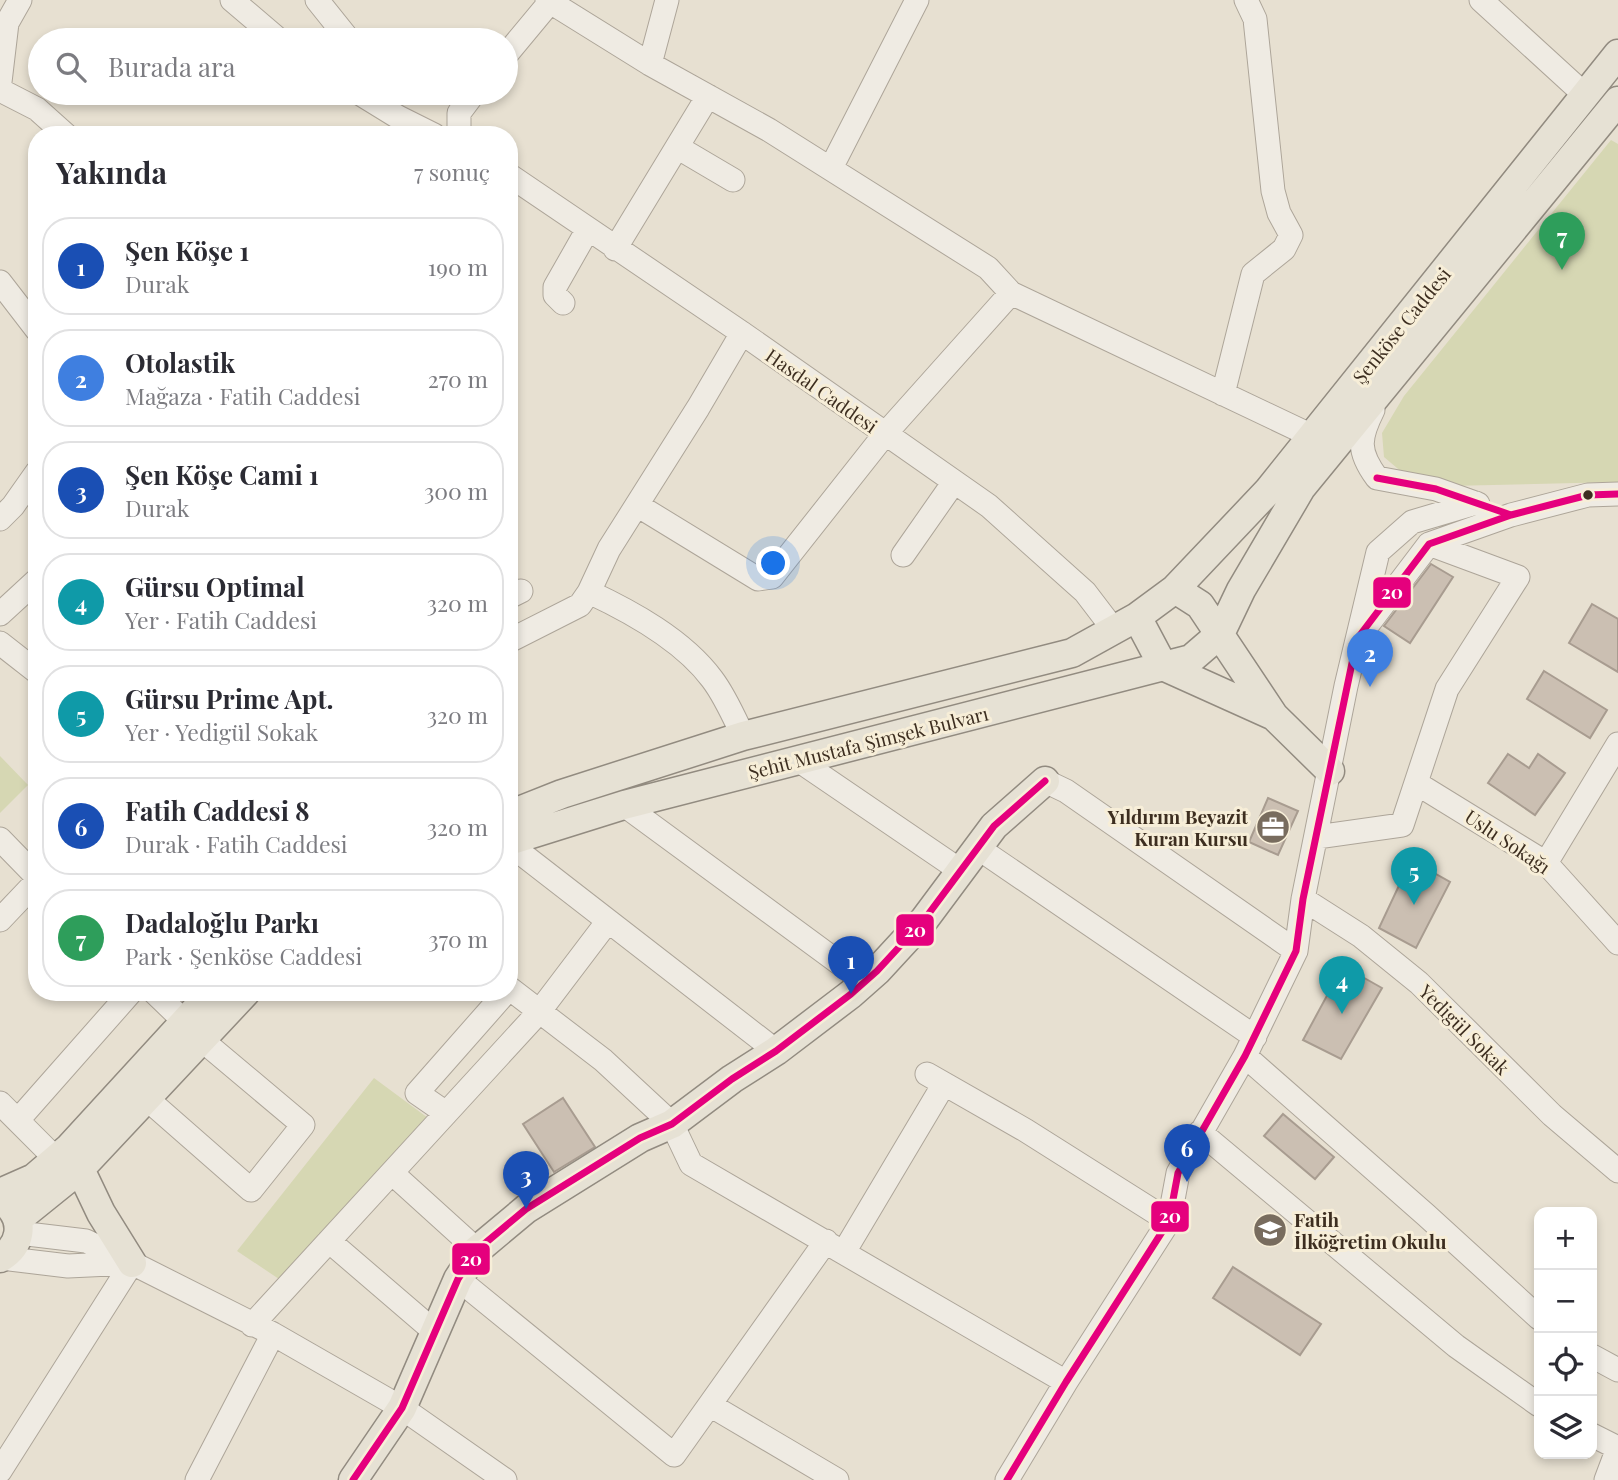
<!DOCTYPE html>
<html lang="tr">
<meta charset="utf-8">
<style>
:root{--surface:#fff;--page:#f2f2f3;--text:#2b2b33;--muted:#7c7c81;--line:#e1e1e2;--accent:#0b8043}
body{margin:0;font-family:"Playfair Display",serif;background:var(--page);color:var(--text)}
.controls{position:absolute;right:21px;bottom:21px;display:grid;overflow:hidden;border-radius:14px;box-shadow:0 4px 10px #0003}
.controls button{width:63px;height:63px;display:grid;place-items:center;padding:0;border:0;border-bottom:2px solid var(--line);background:var(--surface);color:var(--text);font:35px sans-serif}
.you{position:absolute;left:774px;top:564px;width:24px;height:24px;margin:-18px;border:5px solid #fff;border-radius:50%;background:#1a73e8;box-shadow:0 0 0 10px #1a73e833}
.badge{display:grid;place-items:center;width:46px;height:46px;border-radius:50%;background:var(--accent);color:#fff;font-size:23px;font-weight:700}
.pin{position:absolute;translate:-50% -58px;filter:drop-shadow(0 2px 4px #0008)}
.pin::after{content:'';position:absolute;top:37px;width:24px;height:21px;background:inherit;clip-path:polygon(0 0,100% 0,50% 100%)}
.list{margin:0;padding:0;list-style:none}
h2{display:flex;justify-content:space-between;align-items:center;height:91px;margin:0;padding:0 28px;font-size:30px}
h2 small{font-size:23px;font-weight:400;color:var(--muted)}
.list li{display:grid;grid-template-columns:46px 1fr auto;gap:21px;align-items:center;box-sizing:border-box;height:98px;margin:0 14px 14px;padding:0 14px;border:2px solid var(--line);border-radius:28px}
.list b{display:block;font-size:26px;white-space:nowrap}
.list p{margin:0;font-size:23px;white-space:nowrap;color:var(--muted)}
.list em{font-size:23px;font-style:normal;color:var(--muted)}
.icon{flex:none;width:38px;height:38px;fill:none;stroke:currentColor;stroke-width:2;stroke-linecap:round;stroke-linejoin:round}
.map{position:relative;flex:none;width:1618px;height:1480px;overflow:hidden}
.search{position:absolute;background:var(--surface);box-shadow:0 4px 10px #0003;left:28px;top:28px;width:490px;height:77px;display:flex;align-items:center;gap:18px;box-sizing:border-box;padding:0 24px;border-radius:38px;color:var(--muted);font-size:26px}
.panel{position:absolute;background:var(--surface);box-shadow:0 4px 10px #0003;left:28px;top:126px;width:490px;height:875px;border-radius:28px}
.map>svg:first-child{display:block}
.green{fill:#d6d7b3}
.building{fill:#cbbfb2;stroke:#a89c90;stroke-width:2}
.lines{fill:none;stroke-linecap:round;stroke-linejoin:round}
.minor-casing{stroke:#ada599;stroke-width:25}
.major-casing{stroke:#928b80;stroke-width:31}
.minor{stroke:#efebe3;stroke-width:23}
.major{stroke:#e6e1d4;stroke-width:28}
.bus-1-casing{stroke:#f7eed8;stroke-width:12}
.bus-1{stroke:#e5007d;stroke-width:7}
.bus-dot{fill:#3d2e20;stroke:#f7eed8;stroke-width:2.5}
.labels{text-anchor:middle;dominant-baseline:central;stroke-width:6;stroke-linejoin:round;paint-order:stroke}
.street-label{font-size:19px;fill:#3d2e20;stroke:#f7eed8}
.poi-label{font-size:19px;font-weight:bold;fill:#3d2e20;stroke:#f7eed8;text-anchor:end}
.line-badge{stroke:#f7eed8;stroke-width:2.5}
.badge-label{font-size:19px;text-anchor:middle;font-weight:bold;fill:#fff}
</style>
<div class="map">
<svg width="1618" height="1480" viewBox="0 0 1618 1480">
<rect width="100%" height="100%" fill="#e7e0d1"/>
<!-- green -->
<path class="green" d="M1611 140 1618 144V482L1449 486 1404 474 1384 457 1382 433 1404 396Z
M0 756 28 785 0 813Z
M374 1078 428 1118 279 1279 237 1251Z"/>
<!-- building -->
<path class="building" d="M1431 564 1453 577 1410 643 1384 626Z
M1592 604 1618 619V672L1569 643Z
M1544 671 1607 710 1590 738 1527 699Z
M1508 754 1529 768 1538 754 1565 773 1535 815 1488 783Z
M1268 798 1298 811 1278 855 1249 842Z
M1411 860 1450 882 1416 948 1379 928Z
M1343 966 1382 988 1341 1059 1303 1040Z
M563 1098 595 1147 554 1172 523 1124Z
M1283 1114 1334 1157 1315 1179 1264 1136Z
M1233 1267 1321 1324 1300 1355 1213 1298Z"/>
<g class="lines">
<!-- minor casing -->
<g class="minor-casing">
<path id="minor" d="M232 0 279 40
M317 0 349 40
M547 0 650 64 769 130 988 268 1011 293
M1481 0 1585 95
M506 55 550 2
M650 64 667 0
M0 82 7 23 20 0
M0 90 37 109 66 135
M359 93 398 117 434 135
M459 135V113L474 93
M677 147 733 180
M831 168 917 0
M509 175 742 333 989 506 1085 592 1114 630
M615 249 708 96
M0 282 37 330
M563 303 555 295V287L588 229
M1223 394 1253 274 1284 249 1291 235 1279 213 1273 191 1255 19 1246 0
M1373 410C1359 438 1357 451 1377 478L1436 489 1478 504
M637 505 758 579 772 577 885 434 1011 293 1312 436
M0 519 13 506 37 472
M903 555 954 482
M589 592C632 612 683 640 712 679 725 696 734 717 743 736
M509 597 521 591
M0 614 37 580
M1363 631 1429 544 1511 515 1588 495 1618 494
M509 641 580 605 589 592 609 549 698 408 742 333
M0 643 37 672
M798 760 961 871
M1045 781 1066 791 1296 951
M1416 783 1546 863 1618 943
M624 805 865 982
M1317 837 1402 825 1447 689 1518 577 1429 544
M0 839 37 877
M509 844 776 1051
M978 848 1255 1037
M1546 863 1618 744
M1303 899 1361 936 1419 983 1552 1115 1618 1171
M0 920 37 881
M509 988 603 1060 672 1124 691 1164 1066 1382
M154 992 185 1022
M1245 1056 1426 1215 1539 1318
M927 1074 1025 1130 1169 1221
M146 1098 251 1190 303 1125 203 1041
M0 1103 57 1160
M446 1113 417 1093 506 992
M18 1120 131 992
M1200 1132 1456 1346 1539 1405
M392 1173 477 1250
M19 1233 86 1241 129 1262
M329 1241 435 1332
M844 1252 944 1084
M1 1258 68 1266 132 1263
M458 1279 674 1455 826 1241
M252 1325 539 1012 608 921
M1592 1356 1618 1370
M710 1405 837 1480
M1592 1435 1618 1448
M0 1471 132 1263 273 1334 402 1408 505 1480
M197 1480 273 1334
M1007 1480 1066 1382 1169 1221 1178 1173 1245 1056 1296 951 1303 899 1346 686 1378 552 1412 522 1476 503
M1606 1480 1618 1448"/>
</g>
<!-- major casing -->
<g class="major-casing">
<path id="major" d="M1175 589 1200 605 1274 716 1330 771
M1137 617 1163 666 1274 716
M509 815 562 794 743 736 1072 653 1137 617 1175 589 1268 491 1618 54
M509 841 624 805 1191 659 1220 634 1241 590 1301 488 1618 101
M80 1169 101 1213 132 1263
M0 1193 34 1178 69 1148 212 992
M18 1219 80 1169 246 992
M0 1258C21 1246 25 1222 8 1205
M353 1480 402 1408 458 1279 477 1250 526 1209 640 1138 672 1124 732 1079 776 1051 851 994 877 971 924 920 994 826 1045 781"/>
</g>
<!-- minor -->
<use href="#minor" class="minor"/>
<!-- major -->
<use href="#major" class="major"/>
<!-- bus-1 casing -->
<g class="bus-1-casing">
<path id="bus-1" d="M1377 478 1436 489 1511 515
M353 1480 402 1408 458 1279 477 1250 526 1209 640 1138 672 1124 732 1079 776 1051 851 994 877 971 924 920 994 826 1045 781
M1007 1480 1066 1382 1169 1221 1178 1173 1245 1056 1296 951 1303 899 1357 639 1429 544 1511 515 1588 495 1618 494"/>
</g>
<!-- bus-1 -->
<use href="#bus-1" class="bus-1"/>
</g>
<!-- icons -->
<defs>
<g id="office-disc" transform="scale(1.75)"><circle r="9.5" fill="#786c5e" stroke="#f7eed8"/><path d="M-6-3h4V-5.5h4V-3h4V5H-6ZM-1-4.5V-3h2v-1.5ZM-6 0V1H6V0Z" fill="#fff"/></g>
<g id="school-disc" transform="scale(1.75)"><circle r="9.5" fill="#786c5e" stroke="#f7eed8"/><path d="M0-5L7-2L0 1L-7-2ZM-4 1L0 2.5L4 1V4Q0 6-4 4Z" fill="#fff"/></g>
</defs>
<g fill-rule="evenodd">
<use href="#office-disc" x="1273" y="827"/>
<use href="#school-disc" x="1270" y="1230"/>
</g>
<!-- markers -->
<circle class="bus-dot" cx="1588" cy="495" r="6"/>
<g class="labels">
<!-- street labels -->
<g class="street-label">
<text transform="translate(1401 325) rotate(-51)">Şenköse Caddesi</text>
<text transform="translate(822 390) rotate(35)">Hasdal Caddesi</text>
<text transform="translate(868 742) rotate(-14)">Şehit Mustafa Şimşek Bulvarı</text>
<text transform="translate(1508 841) rotate(34)">Uslu Sokağı</text>
<text transform="translate(1465 1029) rotate(45)">Yedigül Sokak</text>
</g>
<!-- poi labels -->
<g class="poi-label">
<text x="1248" y="816">Yıldırım Beyazit<tspan x="1248" dy="22">Kuran Kursu</tspan></text>
<text x="1294" y="1219" text-anchor="start">Fatih<tspan x="1294" dy="22">İlköğretim Okulu</tspan></text>
</g>
</g>
<g class="line-badge">
<rect x="1372" y="576" width="40" height="33" rx="7" fill="#e5007d"/>
<rect x="895" y="913" width="40" height="34" rx="7" fill="#e5007d"/>
<rect x="1150" y="1200" width="40" height="33" rx="7" fill="#e5007d"/>
<rect x="451" y="1242" width="40" height="34" rx="7" fill="#e5007d"/>
</g>
<g class="badge-label">
<text x="1392" y="599">20</text>
<text x="915" y="937">20</text>
<text x="1170" y="1223">20</text>
<text x="471" y="1266">20</text>
</g>
</svg>
<div class="controls">
<button>+</button>
<button>−</button>
<button><svg class="icon" aria-label="locate" viewBox="0 0 24 24"><circle cx="12" cy="12" r="6"/><path d="M12 2v4M12 18v4M2 12h4M18 12h4"/></svg></button>
<button><svg class="icon" aria-label="layers" viewBox="0 0 24 24"><path d="M12 4l9 5-9 5-9-5zM3 14l9 5 9-5"/></svg></button>
</div>
<div class="you"></div>
<div class="pin badge" style="left:851px;top:994px;background:#1a4fb4">1</div>
<div class="pin badge" style="left:1370px;top:687px;background:#3f7fe0">2</div>
<div class="pin badge" style="left:526px;top:1209px;background:#1a4fb4">3</div>
<div class="pin badge" style="left:1342px;top:1014px;background:#0f9aa8">4</div>
<div class="pin badge" style="left:1414px;top:905px;background:#0f9aa8">5</div>
<div class="pin badge" style="left:1187px;top:1182px;background:#1a4fb4">6</div>
<div class="pin badge" style="left:1562px;top:270px;background:#2e9e5b">7</div>
<div class="search"><svg class="icon" aria-label="search" viewBox="0 0 24 24"><circle cx="10" cy="10" r="6"/><path d="M15 15l6 6"/></svg>Burada ara</div>
<section class="panel">
<h2>Yakında<small>7 sonuç</small></h2>
<ul class="list">
<li><span class="badge" style="background:#1a4fb4">1</span><div><b>Şen Köşe 1</b><p>Durak</p></div><em>190 m</em></li>
<li><span class="badge" style="background:#3f7fe0">2</span><div><b>Otolastik</b><p>Mağaza · Fatih Caddesi</p></div><em>270 m</em></li>
<li><span class="badge" style="background:#1a4fb4">3</span><div><b>Şen Köşe Cami 1</b><p>Durak</p></div><em>300 m</em></li>
<li><span class="badge" style="background:#0f9aa8">4</span><div><b>Gürsu Optimal</b><p>Yer · Fatih Caddesi</p></div><em>320 m</em></li>
<li><span class="badge" style="background:#0f9aa8">5</span><div><b>Gürsu Prime Apt.</b><p>Yer · Yedigül Sokak</p></div><em>320 m</em></li>
<li><span class="badge" style="background:#1a4fb4">6</span><div><b>Fatih Caddesi 8</b><p>Durak · Fatih Caddesi</p></div><em>320 m</em></li>
<li><span class="badge" style="background:#2e9e5b">7</span><div><b>Dadaloğlu Parkı</b><p>Park · Şenköse Caddesi</p></div><em>370 m</em></li>
</ul>
</section>
</div>
